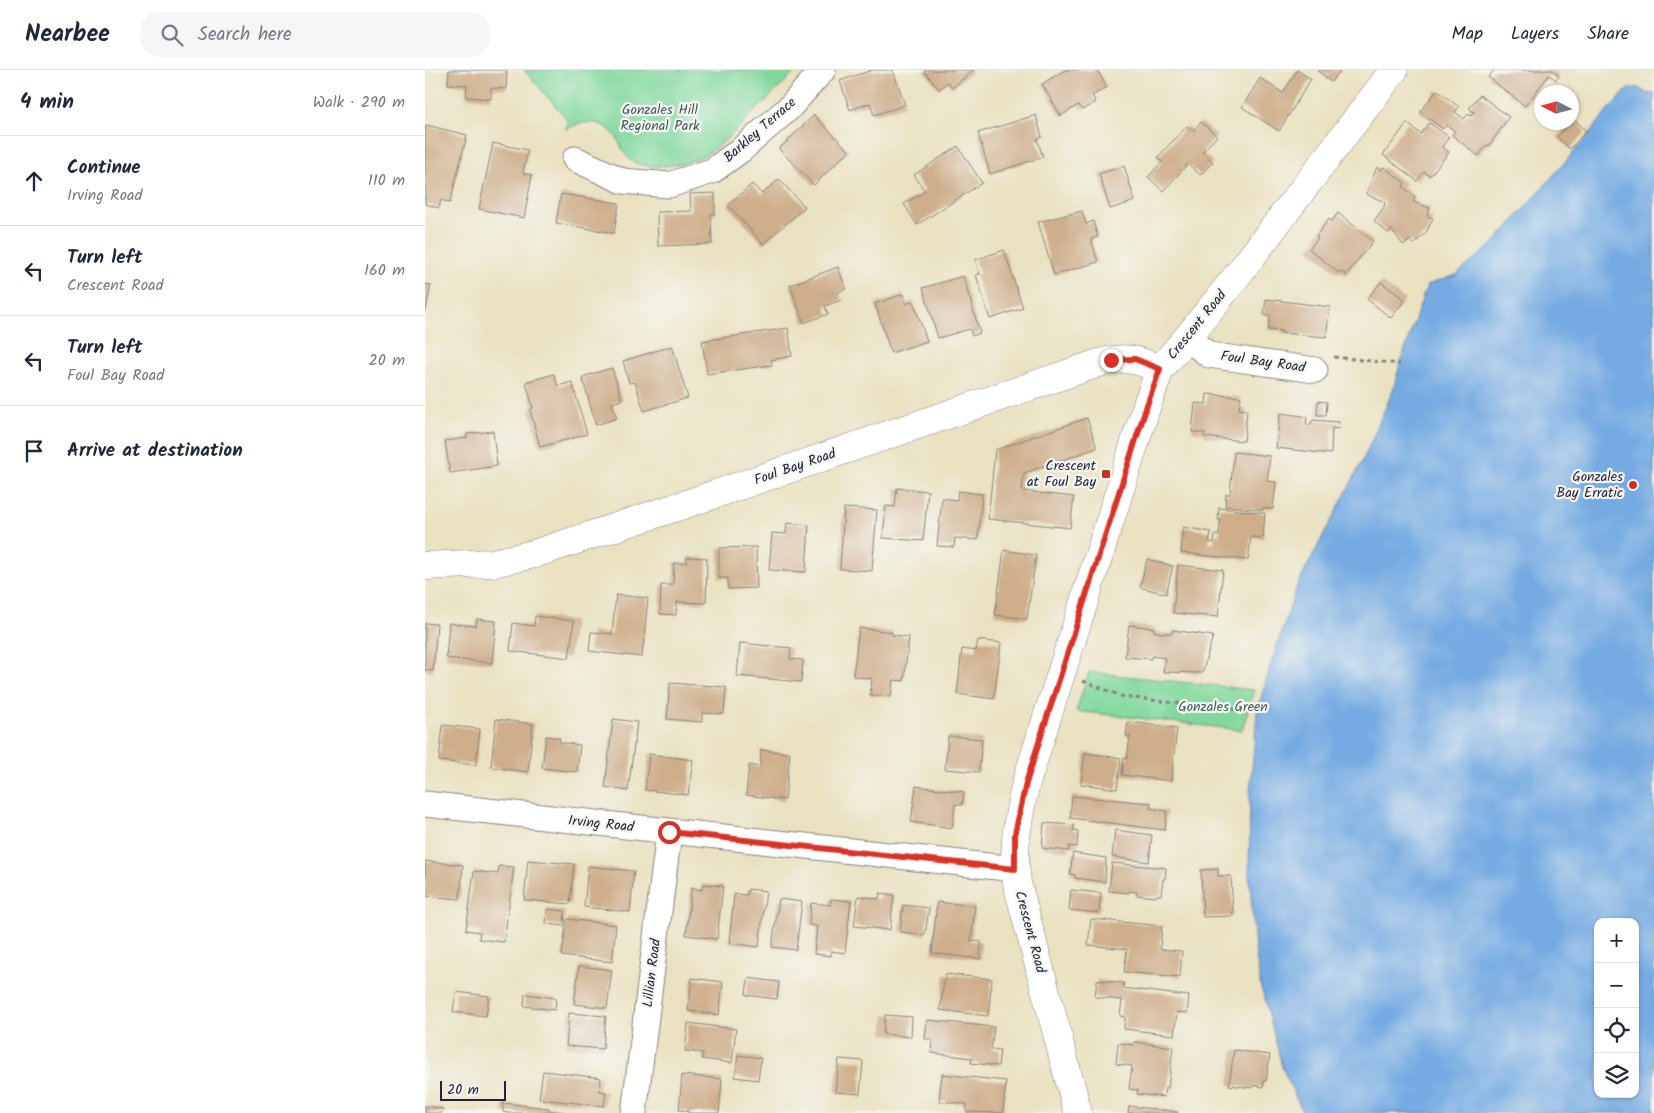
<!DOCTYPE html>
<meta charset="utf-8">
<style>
:root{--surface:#fff;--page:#f6f6f7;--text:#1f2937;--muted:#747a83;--line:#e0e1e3}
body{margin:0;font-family:Kalam,sans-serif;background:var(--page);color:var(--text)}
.controls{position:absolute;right:15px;bottom:15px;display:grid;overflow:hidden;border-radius:10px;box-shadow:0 1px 4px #0004}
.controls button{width:45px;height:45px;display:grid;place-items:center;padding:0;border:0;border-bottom:1px solid var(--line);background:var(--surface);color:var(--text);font:25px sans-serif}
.compass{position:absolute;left:1109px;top:15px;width:45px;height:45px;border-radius:50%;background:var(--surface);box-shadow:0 1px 4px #0004;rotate:276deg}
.scale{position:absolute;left:15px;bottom:12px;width:66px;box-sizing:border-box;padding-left:5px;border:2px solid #22223b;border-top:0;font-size:14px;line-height:18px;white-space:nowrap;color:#22223b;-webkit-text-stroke:4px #f6f6f2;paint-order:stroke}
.stop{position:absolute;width:15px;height:15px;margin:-11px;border:4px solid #d93025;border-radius:50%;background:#fff}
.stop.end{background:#d93025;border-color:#fff;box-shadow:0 1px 5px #0008}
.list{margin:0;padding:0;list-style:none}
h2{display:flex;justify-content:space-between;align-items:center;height:65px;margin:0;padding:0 20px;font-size:21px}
h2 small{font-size:16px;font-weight:400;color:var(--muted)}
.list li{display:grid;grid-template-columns:32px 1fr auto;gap:15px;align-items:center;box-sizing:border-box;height:90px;padding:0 20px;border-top:1px solid var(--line)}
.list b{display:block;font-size:19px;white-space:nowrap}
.list p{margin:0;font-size:16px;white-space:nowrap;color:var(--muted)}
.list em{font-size:16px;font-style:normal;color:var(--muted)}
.icon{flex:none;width:28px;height:28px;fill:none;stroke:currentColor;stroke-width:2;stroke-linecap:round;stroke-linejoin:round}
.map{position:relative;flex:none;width:1229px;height:1043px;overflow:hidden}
header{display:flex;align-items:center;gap:30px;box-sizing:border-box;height:70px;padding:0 25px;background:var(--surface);border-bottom:1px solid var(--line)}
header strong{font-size:24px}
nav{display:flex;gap:28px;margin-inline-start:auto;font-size:18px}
.search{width:350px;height:45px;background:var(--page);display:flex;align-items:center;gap:12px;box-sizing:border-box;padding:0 18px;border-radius:20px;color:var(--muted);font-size:19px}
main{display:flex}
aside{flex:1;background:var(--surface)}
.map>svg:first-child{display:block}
.green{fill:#80d89c;stroke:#517d6c}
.water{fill:#74aae2;stroke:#4b668e;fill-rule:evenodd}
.building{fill:#cead8a}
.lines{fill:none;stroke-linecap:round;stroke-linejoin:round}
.minor-casing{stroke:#86827e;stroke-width:27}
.tertiary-casing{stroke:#86827e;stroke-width:29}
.secondary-casing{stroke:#86827e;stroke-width:29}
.path{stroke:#86827e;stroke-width:3;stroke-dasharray:4 4;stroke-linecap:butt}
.minor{stroke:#fff;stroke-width:25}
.tertiary{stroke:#fff;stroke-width:28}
.secondary{stroke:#fff;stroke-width:28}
.route{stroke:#d93025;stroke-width:6}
.poi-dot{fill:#c8321e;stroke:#f6f6f2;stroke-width:2}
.labels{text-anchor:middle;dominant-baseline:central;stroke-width:4.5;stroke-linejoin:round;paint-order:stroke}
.park-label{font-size:14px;fill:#3e5958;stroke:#f6f6f2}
.street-label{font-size:14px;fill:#22223b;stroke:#f6f6f2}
.poi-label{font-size:14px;fill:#22223b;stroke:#f6f6f2;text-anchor:end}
</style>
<header>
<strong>Nearbee</strong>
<div class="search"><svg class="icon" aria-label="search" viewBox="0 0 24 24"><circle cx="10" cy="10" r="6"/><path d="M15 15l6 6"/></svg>Search here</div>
<nav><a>Map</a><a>Layers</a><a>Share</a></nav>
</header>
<main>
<aside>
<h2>4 min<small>Walk · 290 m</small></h2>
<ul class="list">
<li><svg class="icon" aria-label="ahead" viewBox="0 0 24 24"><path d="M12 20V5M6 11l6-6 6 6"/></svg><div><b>Continue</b><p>Irving Road</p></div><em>110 m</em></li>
<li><svg class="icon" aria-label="left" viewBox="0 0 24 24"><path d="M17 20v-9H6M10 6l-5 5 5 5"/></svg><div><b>Turn left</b><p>Crescent Road</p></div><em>160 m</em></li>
<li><svg class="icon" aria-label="left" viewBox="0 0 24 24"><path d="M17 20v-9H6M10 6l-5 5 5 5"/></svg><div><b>Turn left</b><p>Foul Bay Road</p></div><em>20 m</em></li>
<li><svg class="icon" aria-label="arrive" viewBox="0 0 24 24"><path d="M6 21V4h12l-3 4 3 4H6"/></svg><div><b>Arrive at destination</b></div></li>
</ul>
</aside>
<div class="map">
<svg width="1229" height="1043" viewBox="0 0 1229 1043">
<rect width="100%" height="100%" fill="#f6f6f2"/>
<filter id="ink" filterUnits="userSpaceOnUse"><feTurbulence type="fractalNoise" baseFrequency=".02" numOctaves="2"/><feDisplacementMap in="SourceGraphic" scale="10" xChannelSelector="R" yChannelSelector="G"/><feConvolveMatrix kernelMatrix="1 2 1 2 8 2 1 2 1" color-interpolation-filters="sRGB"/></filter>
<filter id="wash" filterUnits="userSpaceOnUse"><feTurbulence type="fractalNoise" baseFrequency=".0096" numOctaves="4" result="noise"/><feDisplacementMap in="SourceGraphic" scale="20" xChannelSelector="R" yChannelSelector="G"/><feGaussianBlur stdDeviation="1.12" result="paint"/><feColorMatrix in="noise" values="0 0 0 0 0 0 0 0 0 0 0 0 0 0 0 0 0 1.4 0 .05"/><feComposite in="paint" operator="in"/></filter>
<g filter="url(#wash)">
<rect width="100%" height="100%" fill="#eae1c0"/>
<!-- green -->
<path class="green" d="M99 0H372C356 16 341 31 325 46 310 61 295 78 276 87 258 95 223 102 205 90 199 85 197 77 193 70 182 50 159 48 141 60L142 49Z
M664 602 829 620 817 660 651 641Z"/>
<!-- water -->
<path class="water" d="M1204 18H1214L1221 23 1227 24 1229 22V1043H878L857 997 841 932 836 918 830 879 824 802 825 721 832 642 845 596 872 516 939 388 968 320 975 294 1002 215 1031 205 1068 174 1163 66 1183 40ZM1173 852H1210V1024H1173Z"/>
<g id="blocks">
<!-- building -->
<path class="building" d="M24 0H82L81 19 66 18V29L41 27 42 15 23 14Z
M447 0H468L480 35 449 45 445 33 425 40 415 11Z
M500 0H549L527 18 523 12 514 19 499 1Z
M640 0H672L682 17 667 26 671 32 657 40 653 35 636 46 617 14Z
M872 0 886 9 854 61 817 37 835 8 858 23Z
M892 0H916L906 12Z
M1069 0H1127L1134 6 1131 10 1124 5 1100 36 1063 7Z
M1012 20 1034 37 1030 42 1039 49 1043 44 1046 46 1049 42 1044 38 1055 25 1084 47 1064 76 1062 75 1053 86 1027 65 1030 61 1021 55 1018 59 995 42Z
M389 45 424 81 389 115 354 79Z
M611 45 617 67 612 69 618 87 565 104 553 63Z
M1149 49 1161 61 1145 79 1132 67Z
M776 52 792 66 777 82 788 92 775 105 763 94 738 121 723 107 737 92 733 87 762 56 768 61Z
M982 53 996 64 1004 53 1024 67 1017 77 1024 82 1005 106 999 102 992 111 958 85Z
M1 55 42 65 25 133 16 130 14 138 0 134V61Z
M68 73 103 80 98 103 107 105 99 148 54 139Z
M533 76 557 113 492 155 479 134 500 121 489 105Z
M699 96 710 131 685 139 674 104Z
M952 97 956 100 959 97 980 113 978 117 990 127 988 132 1005 138 1002 146 1008 148 1001 163 989 174 985 170 978 175 967 160 963 163 949 151 959 137 960 132 941 124Z
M354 109 380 137 338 174 303 135 327 114 337 124Z
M290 123V144H286L287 174 233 176 232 142 266 141 265 124Z
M136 124 194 133 189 163 131 153Z
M657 141 661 154 668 151 673 167 666 169 673 192 629 205 613 152Z
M913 143 948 171 921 205 916 201 914 203 884 179 893 168 891 166 904 149 907 151Z
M579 180 598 238 565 249 551 205 555 204 550 190Z
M413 197 421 219 413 222 416 230 400 236 403 244 379 253 365 215Z
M538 206 555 263 547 266 545 259 513 268 498 218Z
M956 212 980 230 966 248 942 229Z
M0 214 6 215 1 240H0Z
M478 224 481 234 488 231 502 271 466 283 450 234Z
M841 229 905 237 901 267 856 263 857 261 843 260 845 246 839 245Z
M363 258 367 286 346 290 347 295 282 304 277 271Z
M247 276 263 328 219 341 210 312 204 313 198 291Z
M187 298 197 330 187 333 192 348 171 355 157 307Z
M129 304 133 316 147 312 162 364 115 377 105 340 108 338 101 312Z
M782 324 816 327 814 339 822 340 819 371 779 367 780 363 767 362 770 333 781 334Z
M893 331 902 332 901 345H892Z
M855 343 878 346V347H882L881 355H885L888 350 914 352 913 359 907 358 906 384 851 378Z
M662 348 672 378 599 403 597 421 649 427 645 458 563 449 570 380Z
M68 361 72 396 25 403 20 371 42 368V364Z
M809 382 845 386 842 411 851 412 848 439 838 438V440L800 436 801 424H805Z
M472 418 503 421 498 471 458 468 461 436 470 437Z
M533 421 557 424 553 470 530 468 529 477 512 476 517 428 532 430Z
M419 438 452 440 447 501 415 499Z
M794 438 840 443 838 468 826 467 823 490 756 483 758 457 786 462 784 472 789 473 790 465H794L796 450H793Z
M362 453 384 455 381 502 344 500 347 463 361 464Z
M331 477 332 518 303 519V508H294V478Z
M579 480 611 485 602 549 570 545Z
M262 487 282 488 281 533 252 532 251 545 235 544 236 515H248L249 493H262Z
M722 489 748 496 741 524 715 517Z
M753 495 798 500 793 547 748 543Z
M191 525 223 528 217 587 164 581 166 562 187 564Z
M110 546 149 551 144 588 85 581 88 553 109 556Z
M52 549 71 551 67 593 21 588 24 553 51 556Z
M0 553 12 554 8 601 0 600Z
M704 555 729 558V561L737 563H747L748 560 788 566 777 603 738 602 740 588 727 586 726 589 700 587Z
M434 558 467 562V565L484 567 479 611 468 610 466 627 445 625 447 609 428 606Z
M553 570 576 573 569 629 532 624 537 579 551 581Z
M315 573 366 578 365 589 378 590 376 612 312 606Z
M245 613 301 617 299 644 277 643V652L242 649Z
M71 649 108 654 103 702 66 697Z
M188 649 212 652 203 721 180 717Z
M703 652 752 658 746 711 697 705 699 688 702 689 705 666H701Z
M18 655 55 659 51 695 14 691Z
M121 666 135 668 134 672 155 675 152 702 117 698Z
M523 666 557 669 554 702 520 699Z
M336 680 365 683 360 730 321 725 324 695 335 697Z
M660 683 696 688 692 719 656 714Z
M224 684 268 690 263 725 220 720Z
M491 716 539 722 537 735 530 734 527 758 486 752Z
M647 726 726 733 725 738 742 741 740 760 645 748Z
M619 753 649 755 648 760 653 761 652 777 644 776V781L617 778Z
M690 760 727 765 724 792 687 787Z
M648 783 681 788 680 812 650 808V805L645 804Z
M103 790 149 794 145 834 99 830Z
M0 791 38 795 35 829 0 826Z
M687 793 741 798 740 809H738L736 825H732L731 827 711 825 712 822 704 821V823L684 821Z
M74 796 89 797 79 872 54 869 55 862 41 860 49 801 73 804Z
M163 796 209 801 205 842 159 837Z
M793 799V806H806L808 846 778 847 776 800Z
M277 814 298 816 292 869 261 865 266 818 277 820Z
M323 819 341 821 334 877 304 873 309 824 322 825Z
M646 820 676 823 674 843 644 840Z
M455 823 469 825 465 860 429 856 433 826 454 829Z
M354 829 377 832 371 880 347 877Z
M406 829 426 831 420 883 406 881V886L389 884 392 856 384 855 386 833 405 835Z
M512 832 550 836 546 871 556 872 555 889 507 883Z
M478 835 504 838 500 865 475 862Z
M122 839 140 841 139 856 121 854Z
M142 849 191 855 187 892 137 886Z
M666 849 737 856 735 879 757 881 755 907 699 902 702 879 663 875Z
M154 896 187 900 182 938 149 934Z
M520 904 567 909 563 946 515 940Z
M267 908 298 912 294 945 263 941Z
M323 908 354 912 352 929 321 925Z
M672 910 699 913 698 918 764 926 762 943 752 942 749 965 699 959 700 947 695 946 697 930 670 927Z
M31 922 64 926 61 946 28 942Z
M100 924 131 928 130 940 99 936Z
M144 943 181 946 178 979 141 976Z
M460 945 487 947 486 967 458 964Z
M502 950 569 957 566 979 575 980 573 996 546 993 547 988 506 983 507 969H500Z
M263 953 311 959 307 993 277 989 278 983 260 981Z
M709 972 748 977 743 1019 740 1018 739 1027 712 1024 713 1020 704 1019 707 996 691 994 693 973 709 975Z
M809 980 845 985 841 1011H839L838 1017 828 1015V1018L804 1015Z
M313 985 336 988 333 1010 310 1007Z
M414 989 438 991 435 1024 410 1022Z
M118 1001 176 1008 174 1021 181 1022 179 1036 114 1029Z
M517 1004 581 1011 578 1043 541 1042 542 1034 514 1031Z
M257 1005 297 1009 294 1043H263V1041L254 1040Z
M78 1033 124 1038V1040L139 1042V1043H83L78 1042Z
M0 1036 18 1039 17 1043H0Z
M704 1036 753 1042V1043H703Z"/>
</g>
</g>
<g filter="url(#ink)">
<use href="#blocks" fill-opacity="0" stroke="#86827e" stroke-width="1"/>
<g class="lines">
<!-- minor casing -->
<g class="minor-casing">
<path id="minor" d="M150 89 198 111 244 115 287 101 316 80 364 38 398 0
M762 268 784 285 890 300
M0 734 590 799
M209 1043 244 762"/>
</g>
<!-- tertiary casing -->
<g class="tertiary-casing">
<path id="tertiary" d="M0 496 68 493 109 484 267 432 674 293C701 286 711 289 735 299"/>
</g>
<!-- secondary casing -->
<g class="secondary-casing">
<path id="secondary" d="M653 1043 592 813C587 778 593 747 601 713L722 335 735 299 762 268 811 207 969 0"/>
</g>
<!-- path -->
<path class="path" d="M909 287 975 294
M658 611 699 627 832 642"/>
<!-- minor -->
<use href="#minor" class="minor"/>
<!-- tertiary -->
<use href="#tertiary" class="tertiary"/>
<!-- secondary -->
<use href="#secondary" class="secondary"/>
</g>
</g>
<g class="lines" filter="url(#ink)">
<!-- route -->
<path class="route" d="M244 762 590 799V764L601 713 722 335 735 299 710 289 686 290"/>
</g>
<!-- markers -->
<g class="poi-dot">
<rect x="676" y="399" width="10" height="10" rx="2.5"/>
<circle cx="1208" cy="415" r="5"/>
</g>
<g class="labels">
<!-- park labels -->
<g class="park-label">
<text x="235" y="40">Gonzales Hill<tspan x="235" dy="16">Regional Park</tspan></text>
<text x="798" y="637">Gonzales Green</text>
</g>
<!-- street labels -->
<g class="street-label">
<text transform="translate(335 60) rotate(-41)">Barkley Terrace</text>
<text transform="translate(772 255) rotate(-51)">Crescent Road</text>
<text transform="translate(838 292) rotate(8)">Foul Bay Road</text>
<text transform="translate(370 397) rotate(-19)">Foul Bay Road</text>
<text transform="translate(176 754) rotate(6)">Irving Road</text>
<text transform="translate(605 862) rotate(75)">Crescent Road</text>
<text transform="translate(227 903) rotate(-83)">Lillian Road</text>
</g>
<!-- poi labels -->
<g class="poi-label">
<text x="671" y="396">Crescent<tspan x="671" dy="16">at Foul Bay</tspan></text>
<text x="1198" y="407">Gonzales<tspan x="1198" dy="16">Bay Erratic</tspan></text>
</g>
</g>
</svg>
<div class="controls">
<button>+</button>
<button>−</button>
<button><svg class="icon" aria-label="locate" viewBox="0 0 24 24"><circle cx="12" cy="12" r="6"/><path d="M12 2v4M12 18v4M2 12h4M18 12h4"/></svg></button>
<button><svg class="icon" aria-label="layers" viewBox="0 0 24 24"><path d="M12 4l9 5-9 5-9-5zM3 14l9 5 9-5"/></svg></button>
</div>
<svg class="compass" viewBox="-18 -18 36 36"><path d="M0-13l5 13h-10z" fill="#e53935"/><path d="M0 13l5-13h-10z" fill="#747a83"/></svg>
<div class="scale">20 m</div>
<div class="stop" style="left:244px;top:762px"></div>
<div class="stop end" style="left:686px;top:290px"></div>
</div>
</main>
